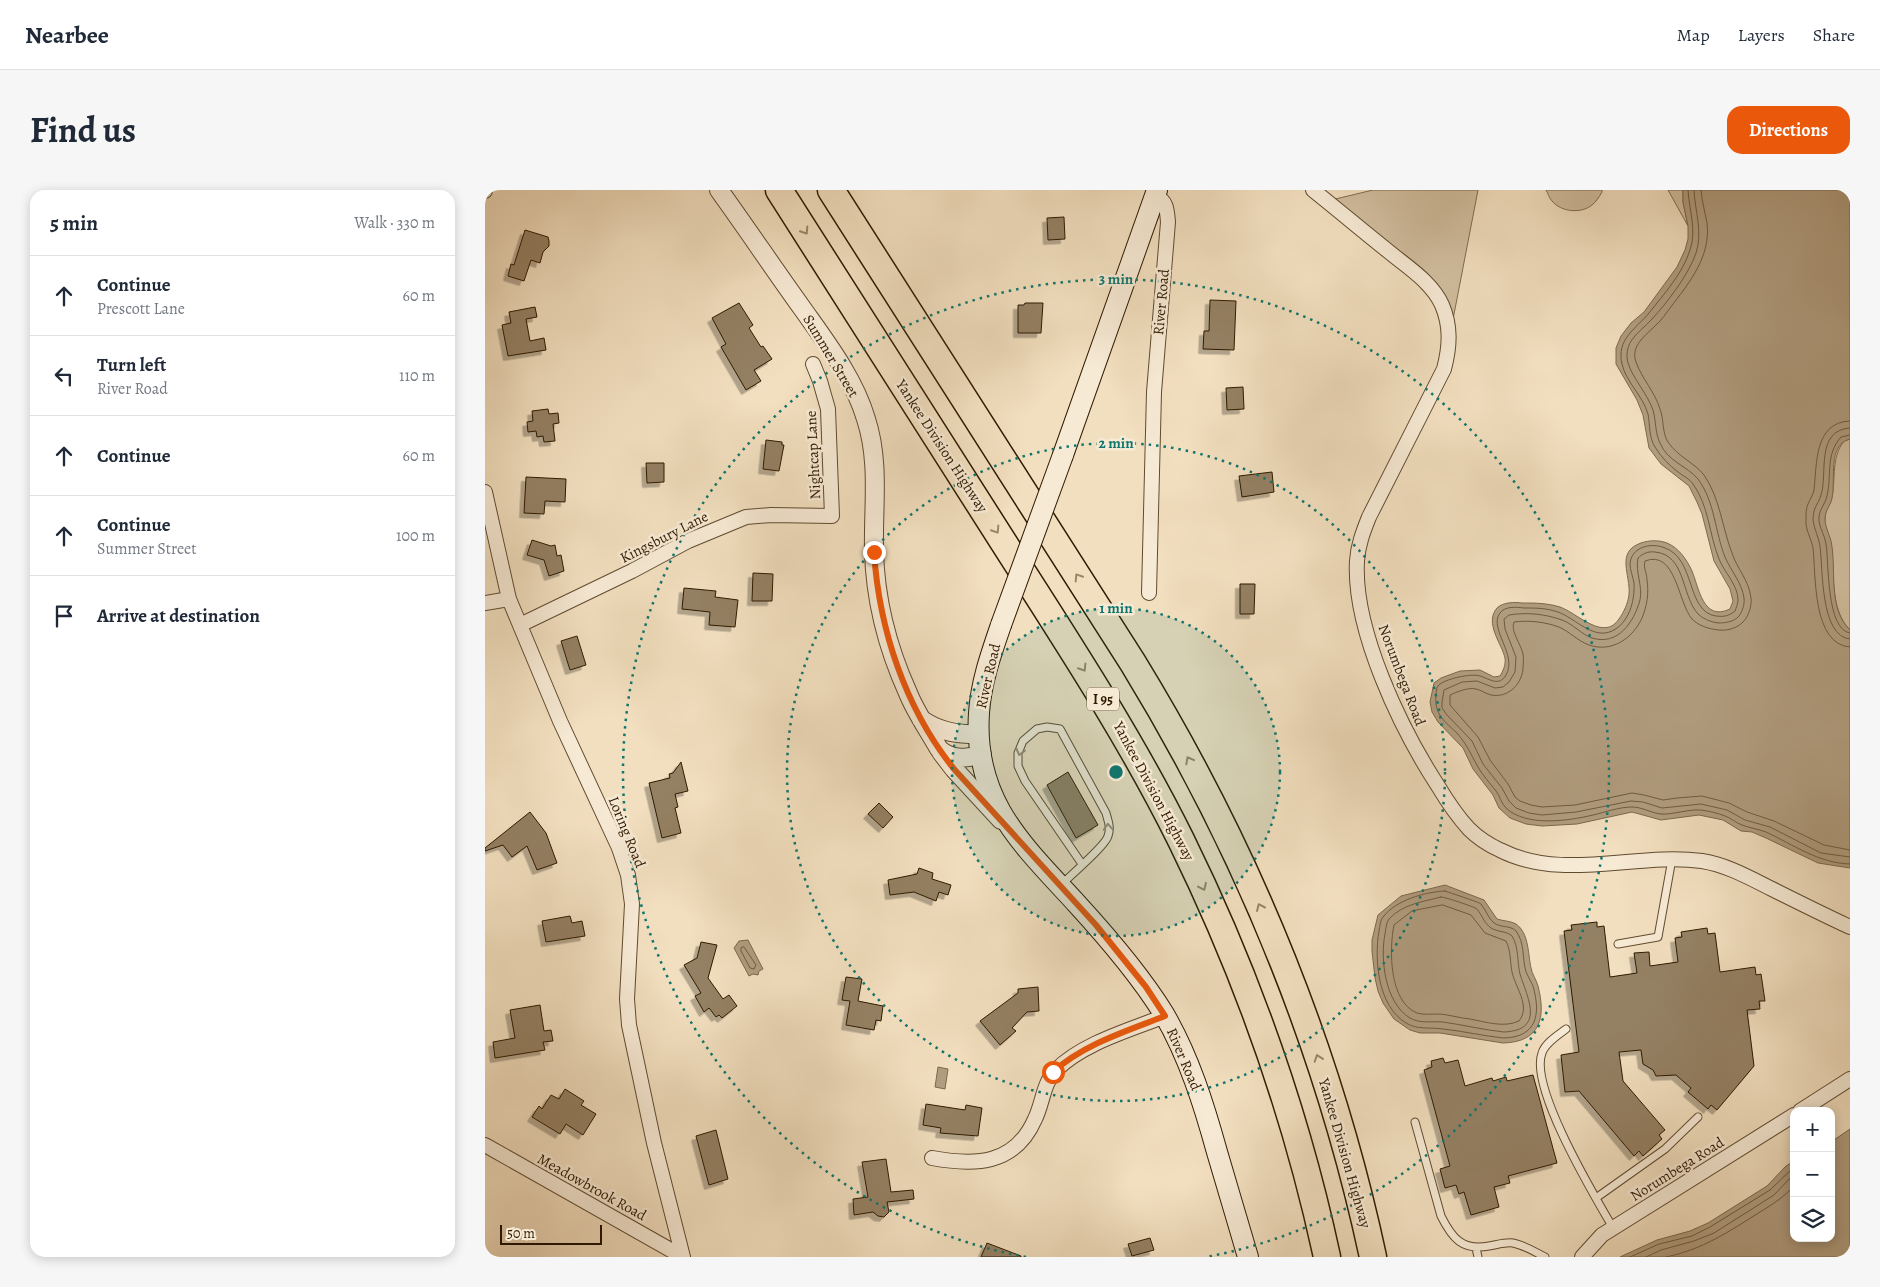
<!DOCTYPE html>
<meta charset="utf-8">
<style>
:root{--surface:#fff;--page:#f6f6f7;--text:#1f2937;--muted:#747a83;--line:#e0e1e3;--accent:#ea580c}
body{margin:0;font-family:Alegreya,serif;background:var(--page);color:var(--text)}
.controls{position:absolute;right:15px;bottom:15px;display:grid;overflow:hidden;border-radius:10px;box-shadow:0 2px 12px #0003}
.controls button{width:45px;height:45px;display:grid;place-items:center;padding:0;border:0;border-bottom:1px solid var(--line);background:var(--surface);color:var(--text);font:25px sans-serif}
.scale{position:absolute;left:15px;bottom:12px;width:102px;box-sizing:border-box;padding-left:5px;border:2px solid #2f1a00;border-top:0;font-size:14px;line-height:18px;white-space:nowrap;color:#2f1a00;-webkit-text-stroke:4px #f7ead5;paint-order:stroke}
.stop{position:absolute;width:15px;height:15px;margin:-11px;border:4px solid #ea580c;border-radius:50%;background:#fff}
.stop.end{background:#ea580c;border-color:#fff;box-shadow:0 1px 5px #0008}
.list{margin:0;padding:0;list-style:none}
h2{display:flex;justify-content:space-between;align-items:center;height:65px;margin:0;padding:0 20px;font-size:21px}
h2 small{font-size:16px;font-weight:400;color:var(--muted)}
.list li{display:grid;grid-template-columns:32px 1fr auto;gap:15px;align-items:center;box-sizing:border-box;height:80px;padding:0 20px;border-top:1px solid var(--line)}
.list b{display:block;font-size:19px;white-space:nowrap}
.list p{margin:0;font-size:16px;white-space:nowrap;color:var(--muted)}
.list em{font-size:16px;font-style:normal;color:var(--muted)}
.icon{flex:none;width:28px;height:28px;fill:none;stroke:currentColor;stroke-width:2;stroke-linecap:round;stroke-linejoin:round}
.map{position:relative;flex:none;width:1365px;height:1067px;overflow:hidden;border-radius:15px}
header{display:flex;align-items:center;gap:30px;box-sizing:border-box;height:70px;padding:0 25px;background:var(--surface);border-bottom:1px solid var(--line)}
header strong{font-size:24px}
nav{display:flex;gap:28px;margin-inline-start:auto;font-size:18px}
.intro{display:flex;align-items:center;justify-content:space-between;box-sizing:border-box;height:120px;padding:0 30px}
h1{margin:0;font-size:35px}
.button{padding:12px 22px;border-radius:15px;background:var(--accent);color:#fff;font-size:18px;font-weight:700}
main{display:flex;gap:30px;padding:0 30px}
aside{flex:1;background:var(--surface);border-radius:15px;box-shadow:0 2px 12px #0003}
.map>svg:first-child{display:block}
.green{fill:#d1be9f;stroke:#806c50}
.water{fill:#b09c7e;stroke:#7c684c}
.lines{fill:none;stroke-linecap:round;stroke-linejoin:round}
.shore{stroke:#705b3f;stroke-width:1}
.building{fill:#948063;stroke:#2f1a00;filter:url(#shadow)}
.service-casing{stroke:#604b30;stroke-width:9}
.minor-casing{stroke:#604b30;stroke-width:16}
.tertiary-casing{stroke:#604b30;stroke-width:20}
.secondary-casing{stroke:#2f1a00;stroke-width:22}
.motorway-casing{stroke:#2f1a00;stroke-width:29}
.service{stroke:#f7ead5;stroke-width:7}
.minor{stroke:#f7ead5;stroke-width:14}
.tertiary{stroke:#f7ead5;stroke-width:18}
.secondary{stroke:#f7ead5;stroke-width:20}
.motorway{stroke:#f2dfbf;stroke-width:26}
.secondary-bridge-casing{stroke:#2f1a00;stroke-width:22;stroke-linecap:butt}
.secondary-bridge{stroke:#f7ead5;stroke-width:20}
.oneway{stroke:#9a8669}
.oneway2{stroke:#9d8c75}
.route{stroke:#ea580c;stroke-width:6}
.ring{fill:none;stroke:#0f766e;stroke-width:2.5;stroke-dasharray:2.5 5}
.labels{text-anchor:middle;dominant-baseline:central;stroke-width:5;stroke-linejoin:round;paint-order:stroke}
.shield{fill:#f7ead5;stroke:#6b5840;stroke-width:1}
.shield-label{font-size:14px;font-weight:bold;fill:#2f1a00}
.street-label{font-size:15px;fill:#2f1a00;stroke:#f7ead5}
.centre{fill:#0f766e;stroke:#f7ead5;stroke-width:2.5}
.ring-label{font-size:15px;text-anchor:middle;font-weight:bold;fill:#0f766e;stroke:#f7ead5;stroke-width:5;stroke-linejoin:round;paint-order:stroke}
</style>
<header>
<strong>Nearbee</strong>
<nav><a>Map</a><a>Layers</a><a>Share</a></nav>
</header>
<div class="intro"><h1>Find us</h1><a class="button">Directions</a></div>
<main>
<aside>
<h2>5 min<small>Walk · 330 m</small></h2>
<ul class="list">
<li><svg class="icon" aria-label="ahead" viewBox="0 0 24 24"><path d="M12 20V5M6 11l6-6 6 6"/></svg><div><b>Continue</b><p>Prescott Lane</p></div><em>60 m</em></li>
<li><svg class="icon" aria-label="left" viewBox="0 0 24 24"><path d="M17 20v-9H6M10 6l-5 5 5 5"/></svg><div><b>Turn left</b><p>River Road</p></div><em>110 m</em></li>
<li><svg class="icon" aria-label="ahead" viewBox="0 0 24 24"><path d="M12 20V5M6 11l6-6 6 6"/></svg><div><b>Continue</b></div><em>60 m</em></li>
<li><svg class="icon" aria-label="ahead" viewBox="0 0 24 24"><path d="M12 20V5M6 11l6-6 6 6"/></svg><div><b>Continue</b><p>Summer Street</p></div><em>100 m</em></li>
<li><svg class="icon" aria-label="arrive" viewBox="0 0 24 24"><path d="M6 21V4h12l-3 4 3 4H6"/></svg><div><b>Arrive at destination</b></div></li>
</ul>
</aside>
<div class="map">
<svg width="1365" height="1067" viewBox="0 0 1365 1067">
<defs>
<filter id="shadow"><feDropShadow dx="-4.5" dy="4.5" stdDeviation="0" flood-color="#0004"/></filter>
</defs>
<rect width="100%" height="100%" fill="#f2dfbf"/>
<filter id="stains"><feTurbulence type="fractalNoise" baseFrequency=".004" numOctaves="4"/><feColorMatrix values="0 0 0 0 .2 0 0 0 0 .09 0 0 0 0 .02 0 0 0 .5 -.17"/></filter>
<radialGradient id="worn" r=".72"><stop offset=".6" stop-color="#630" stop-opacity="0"/><stop offset="1" stop-color="#630" stop-opacity=".3"/></radialGradient>
<!-- green -->
<path class="green" d="M888 0H993L965 145 956 113 842 11Z
M1061 0H1117V2C1114 7 1111 12 1107 15 1096 24 1076 22 1067 11 1064 8 1063 3 1061 0Z
M1183 0H1198V12L1203 36Z
M1365 249V440C1344 419 1350 381 1346 354 1345 346 1339 337 1340 328 1340 319 1346 315 1347 307 1351 287 1346 268 1359 251Z"/>
<!-- water -->
<path class="water" d="M1198 0H1365V249C1342 255 1351 290 1347 308 1346 315 1340 320 1340 329 1340 336 1344 344 1346 351 1352 379 1342 418 1365 440V678L1333 673 1281 648 1267 642 1256 641 1238 630 1214 625 1176 630 1147 622 1092 634 1057 636 1041 634 1025 628 1014 618 1008 605 988 579 978 558 953 532 947 522 945 512 949 493 956 488 975 481 995 480 1009 487 1015 486C1018 481 1021 475 1020 468 1017 454 999 433 1012 418 1018 412 1030 412 1037 413 1050 413 1062 413 1075 417 1092 423 1119 452 1134 429 1139 422 1143 413 1144 405 1146 385 1130 362 1156 353 1165 350 1174 350 1182 353 1194 358 1202 370 1207 381 1214 398 1218 432 1245 419L1248 411 1245 399 1229 371 1217 324 1212 312 1204 296 1176 274 1164 258 1158 225 1152 210 1131 174V158L1136 146 1146 133 1159 122 1192 77 1200 60 1203 49V36L1198 12Z
M960 695 999 710 1012 729C1018 731 1026 731 1031 734 1044 743 1043 764 1046 778 1047 784 1051 789 1053 796 1061 827 1056 852 1018 853L955 843H935L925 840 909 829 898 813 893 801 890 788 887 761V750L893 725 916 706Z
M263 750 278 779 274 781 273 785 268 784 264 786 249 758 254 751Z
M453 877 463 879 460 899 450 897Z
M1365 939V1067H1135L1172 1050 1205 1041 1223 1033 1282 996 1301 976 1309 971V1048H1346V952Z"/>
<g class="lines">
<!-- shore -->
<path class="shore" d="M1203 0C1204 20 1212 40 1205 60 1198 83 1179 104 1164 123 1151 139 1131 149 1137 174 1141 192 1158 206 1163 224 1165 235 1164 248 1170 257 1176 267 1184 275 1193 282 1198 286 1205 289 1208 294 1224 316 1224 344 1234 369 1239 382 1253 395 1253 410 1253 414 1251 418 1250 421 1244 426 1239 427 1231 426 1201 422 1211 369 1180 358 1166 352 1146 357 1145 374 1145 380 1148 387 1149 393 1150 411 1144 433 1127 441 1108 450 1090 428 1073 422 1061 418 1051 418 1039 418 1031 417 1020 416 1015 423 1003 438 1033 465 1021 485 1014 497 1005 489 995 486 987 483 958 489 953 496 951 499 951 504 951 506 949 524 960 532 972 543 983 556 985 563 993 577 998 586 1005 593 1011 601 1015 606 1016 613 1021 618 1041 637 1083 631 1108 625 1121 622 1134 617 1147 617 1157 617 1166 623 1176 624 1187 625 1203 619 1216 620 1223 621 1233 623 1240 626 1246 628 1251 633 1257 635 1265 638 1273 639 1281 642 1309 655 1333 673 1365 674
M1209 0C1210 22 1218 42 1211 63 1204 84 1182 113 1167 129 1160 137 1152 142 1146 151 1142 158 1141 165 1143 173 1148 189 1162 203 1168 220 1171 230 1170 243 1175 253 1182 271 1202 276 1213 289 1230 312 1230 342 1240 367 1246 381 1257 393 1259 408 1260 414 1257 422 1254 426 1249 432 1240 433 1233 433 1226 432 1218 429 1213 424 1196 405 1201 365 1170 362 1163 361 1157 364 1153 368 1150 382 1158 396 1155 410 1149 432 1133 456 1107 448 1096 444 1088 434 1077 430 1060 424 1042 422 1024 425L1019 429 1020 439 1031 467 1030 482 1024 492 1018 497 1010 498 992 491 977 492 959 500 957 512V518L962 525 987 551 998 574 1017 598 1024 611 1031 618 1044 623 1057 625 1091 622 1146 611 1158 612 1177 618 1216 614 1242 620 1260 630 1285 637 1336 663 1365 667
M1216 0C1217 12 1220 22 1222 33 1226 67 1204 93 1185 118 1181 123 1177 130 1171 135 1161 145 1145 156 1151 172 1157 189 1170 202 1175 219 1179 229 1177 243 1183 252 1193 267 1210 273 1219 285 1235 308 1237 337 1247 363 1252 379 1264 390 1266 408 1267 415 1264 426 1258 432 1252 438 1243 441 1234 440 1224 439 1214 436 1207 429 1193 413 1191 359 1160 371 1158 378 1162 383 1162 390 1164 403 1162 416 1157 428 1148 448 1127 463 1104 455 1093 451 1085 442 1074 437 1060 432 1044 430 1029 432 1025 441 1036 454 1038 464 1039 469 1038 474 1038 479 1036 496 1022 508 1006 505 1001 504 996 500 991 499 983 497 972 502 965 505V515L993 547 1005 570 1023 594 1030 607 1035 611 1046 615 1057 617 1090 615 1147 603 1159 605 1178 610 1192 608 1217 606 1244 613 1262 622 1289 631 1339 655 1365 660
M1365 231C1329 232 1332 274 1329 300 1328 305 1325 309 1323 314 1321 318 1321 324 1321 329 1320 339 1326 348 1328 358 1331 384 1327 455 1365 457
M1365 238C1330 240 1343 284 1336 305 1333 315 1328 317 1328 330 1329 339 1334 348 1335 356 1338 378 1335 447 1365 449
M1365 245 1356 247C1340 265 1347 285 1342 306 1340 315 1333 320 1334 331 1335 339 1340 346 1341 354 1344 372 1341 440 1365 443
M960 701C965 703 994 712 996 714 1001 720 1003 728 1009 733 1016 738 1025 735 1031 741 1040 753 1037 768 1041 782 1043 787 1046 791 1048 796 1056 824 1052 847 1019 848 998 846 978 841 958 839 945 837 932 840 921 833 893 816 889 770 894 741 895 737 895 730 898 727 911 710 940 702 960 701Z
M956 707C960 707 990 717 992 719 997 725 999 733 1006 738 1012 742 1022 741 1027 746 1034 757 1032 772 1035 784 1042 807 1061 840 1019 842 999 840 979 835 958 832 947 831 935 834 925 828 900 813 895 769 900 744 901 739 901 733 904 729 918 714 937 712 956 707Z
M958 715 986 725 1000 743 1021 751C1026 761 1025 772 1027 782 1030 797 1046 816 1034 831 1019 838 1001 832 985 829 975 828 965 825 955 824 947 824 938 825 932 823 904 812 904 759 909 735L927 721Z
M259 757 271 775 269 779 265 778 256 761V758Z
M1145 1067 1174 1054 1207 1046 1225 1037 1285 1000 1309 977
M1161 1067 1176 1060 1209 1051 1229 1043 1289 1005 1309 984
M1181 1067C1217 1060 1245 1041 1275 1022 1288 1014 1299 1007 1309 996"/>
</g>
<!-- building -->
<path class="building" d="M579 27 580 49 563 50 562 28Z
M40 40 63 47 64 51V56L58 62 55 73 46 70 39 91 23 86 26 74 29 75Z
M725 110 751 111 749 160 718 159 719 141H724Z
M254 113 268 135 264 138 276 157 278 156 287 169 269 180 276 191 261 200 236 157 241 154 227 128Z
M540 113H558L556 143H533V115H539Z
M50 117 52 127 41 129 45 151 59 148 61 160 23 166 17 135 26 133 24 122Z
M758 197 759 219 742 220 741 198Z
M63 219 64 224 73 223 74 233 68 234 70 251 59 252 58 246 52 247 51 241 43 242 42 232 48 231 47 221Z
M281 250 297 252V255H299L294 281 278 279Z
M161 273H179V292L162 293Z
M787 282 789 302 757 307 754 286Z
M41 287 81 289 80 312 60 311 59 324 39 323Z
M47 350 66 356 70 355 72 366 76 365 79 381 64 386 59 370 42 365Z
M268 383 288 384 287 411H267Z
M755 394H770L769 424H755Z
M199 398 231 401 230 407 253 410 250 437 224 435 225 422 197 419Z
M92 446 101 475 85 480 76 451Z
M196 572 203 601 190 604 193 617 190 618 196 643 177 648 164 593 185 588 184 584 188 583Z
M583 582 613 635 591 648 562 595Z
M394 613 408 627 398 638 383 624Z
M45 622 61 643 72 673 52 680 42 656 27 667 18 655 0 661V658Z
M434 678 448 683 447 689 466 695 463 705 454 702 451 711 429 702 405 705 403 690 432 684Z
M85 726 87 733 97 731 100 746 61 752 57 731Z
M1112 732V737L1119 736 1125 787 1152 783 1149 763 1164 762 1165 776 1193 772 1190 748 1197 747 1196 742 1222 738 1223 744 1230 743 1235 782 1270 777 1271 785 1276 784 1280 811H1274L1275 819 1262 820 1269 876 1232 920 1226 915 1223 919 1203 902 1206 898 1191 885 1171 886 1168 880 1158 874 1156 860 1134 862 1138 891 1180 940 1174 945 1177 949 1158 966 1154 961 1149 966 1094 901 1080 902 1076 865 1094 862 1079 741 1087 740 1086 735Z
M216 752 232 755 223 788 238 809 244 805 252 816 237 828 234 825 231 827 224 818 219 822 210 806 216 803 199 775 212 768Z
M361 787 377 789 373 811 398 816 396 831 391 830 389 840 361 835 365 811 357 810Z
M553 797 554 821 542 822 527 838 531 841 515 855 495 831 533 803V799Z
M55 815 59 841 66 840 68 851 58 852 60 860 10 868 8 852 30 848 25 820Z
M958 868 960 873 973 870 980 896 1007 888 1008 891 1021 887 1022 891 1048 885 1072 973 1023 986 1025 993 1009 997 1014 1017 986 1025 979 1002 974 1004 971 995 960 998 955 979 965 976 939 880 947 877 946 871Z
M80 899 99 911 96 915 111 924 98 945 81 934 75 944 47 927 54 916 57 919 66 905 74 909Z
M441 914 480 920 481 915 497 918 493 946 455 943 456 938 438 935Z
M231 940 243 989 224 995 211 946Z
M401 969 406 1002 428 1000 429 1009 402 1012 404 1022 399 1027 393 1026 388 1022 369 1025 368 1009 383 1007 377 972Z
M665 1048 669 1060 647 1066 643 1054Z
M502 1053 536 1066V1067H496Z"/>
<g class="lines">
<!-- service casing -->
<g class="service-casing">
<path id="service" d="M577 694C586 685 621 655 623 646 626 637 623 631 621 623L575 539 562 537 552 539 538 551 533 563V576L540 591 597 674
M1133 754 1173 747 1187 669
M1081 839C1073 845 1060 853 1057 863 1044 897 1109 1005 1128 1038
M930 932 956 1026C967 1048 977 1061 1004 1056 1011 1055 1020 1052 1028 1053 1039 1055 1050 1062 1060 1067
M1111 1008 1180 959 1213 927
M991 1058 993 1067"/>
</g>
<!-- minor casing -->
<g class="minor-casing">
<path id="minor" d="M828 0C853 20 878 41 903 61 921 76 947 92 957 115 966 136 965 156 959 179L884 327C878 342 873 355 872 371 868 440 916 539 953 596 962 611 972 626 984 639 992 647 1004 655 1015 660 1078 692 1151 662 1217 671 1242 675 1265 688 1287 699 1313 712 1339 725 1365 737
M0 1V0
M0 302 24 409 75 531 134 658 143 685 147 714 142 809 144 835 169 953 198 1067
M664 403 669 202 683 32C682 21 682 10 670 6
M0 413 24 409
M35 435 147 381 203 351 261 327 286 325 347 326 343 219 335 191 328 174
M1315 921 1365 889
M0 955 198 1067
M447 968C490 976 530 975 550 929 558 913 558 893 571 880 598 853 645 840 680 826
M1097 1067 1117 1045 1309 925"/>
</g>
<!-- tertiary casing -->
<g class="tertiary-casing">
<path id="tertiary" d="M234 0C262 39 289 79 317 118 341 152 369 188 381 229 395 272 388 316 389 360 390 409 403 459 423 503 431 523 444 541 454 559 468 571 480 568 497 565
M436 529C454 542 473 545 494 544
M456 562 469 579 516 630"/>
</g>
<!-- secondary casing -->
<g class="secondary-casing">
<path id="secondary" d="M578 265 672 0
M516 435C506 464 496 492 494 523 488 611 538 655 592 714 624 749 655 785 679 824 704 867 719 915 732 962 742 997 753 1032 763 1067"/>
</g>
<!-- motorway casing -->
<g class="motorway-casing">
<path id="motorway" d="M294 0C369 118 444 235 519 353 581 450 645 547 696 650 761 782 811 923 842 1067
M346 0 648 473C760 656 843 857 888 1067"/>
</g>
<!-- service -->
<use href="#service" class="service"/>
<!-- minor -->
<use href="#minor" class="minor"/>
<!-- tertiary -->
<use href="#tertiary" class="tertiary"/>
<!-- secondary -->
<use href="#secondary" class="secondary"/>
<!-- motorway -->
<use href="#motorway" class="motorway"/>
<!-- secondary-bridge casing -->
<g class="secondary-bridge-casing">
<path id="secondary-bridge" d="M516 435 578 265"/>
</g>
<!-- secondary-bridge -->
<use href="#secondary-bridge" class="secondary-bridge"/>
</g>
<!-- one-way arrows -->
<defs><path id="oneway-chevron" d="M-2-3.5L2.5 0L-2 3.5" fill="none" stroke-width="1.6" stroke-linecap="round" stroke-linejoin="round" transform="scale(1.25)"/></defs>
<g class="oneway">
<use href="#oneway-chevron" transform="translate(320 41) rotate(57)"/>
<use href="#oneway-chevron" transform="translate(511 340) rotate(57)"/>
<use href="#oneway-chevron" transform="translate(593 387) rotate(-123)"/>
<use href="#oneway-chevron" transform="translate(598 478) rotate(58)"/>
<use href="#oneway-chevron" transform="translate(704 570) rotate(-118)"/>
<use href="#oneway-chevron" transform="translate(718 697) rotate(65)"/>
<use href="#oneway-chevron" transform="translate(775 717) rotate(-114)"/>
<use href="#oneway-chevron" transform="translate(833 868) rotate(-109)"/>
</g>
<g class="oneway2">
<use href="#oneway-chevron" transform="translate(535 562) rotate(104)"/>
<use href="#oneway-chevron" transform="translate(623 637) rotate(-94)"/>
</g>
<g class="lines">
<!-- route -->
<path class="route" d="M389 362C394 439 420 518 469 579L611 735 661 797 680 826C642 841 599 854 568 882"/>
</g>
<!-- distance rings -->
<circle cx="631" cy="582" r="164" fill="#0f766e" fill-opacity=".12"/>
<g class="ring">
<circle cx="631" cy="582" r="164"/>
<circle cx="631" cy="582" r="329"/>
<path d="M541 1067A493 493 0 1 1 721 1067"/>
</g>
<g class="labels">
<!-- shield labels -->
<rect class="shield" x="602" y="497.5" width="32" height="23" rx="4"/>
<g class="shield-label">
<text x="618" y="509">I 95</text>
</g>
<!-- street labels -->
<g class="street-label">
<text transform="translate(676 112) rotate(-85)">River Road</text>
<text transform="translate(346 166) rotate(59)">Summer Street</text>
<text transform="translate(457 256) rotate(57)">Yankee Division Highway</text>
<text transform="translate(328 265) rotate(-93)">Nightcap Lane</text>
<text transform="translate(179 347) rotate(-27)">Kingsbury Lane</text>
<text transform="translate(917 485) rotate(69)">Norumbega Road</text>
<text transform="translate(503 486) rotate(-77)">River Road</text>
<text transform="translate(669 601) rotate(62)">Yankee Division Highway</text>
<text transform="translate(142 642) rotate(68)">Loring Road</text>
<text transform="translate(699 869) rotate(67)">River Road</text>
<text transform="translate(860 963) rotate(74)">Yankee Division Highway</text>
<text transform="translate(1192 979) rotate(-32)">Norumbega Road</text>
<text transform="translate(107 997) rotate(29)">Meadowbrook Road</text>
</g>
</g>
<circle cx="631" cy="582" r="8" class="centre"/>
<g class="ring-label">
<text x="631" y="94">3 min</text>
<text x="631" y="258">2 min</text>
<text x="631" y="423">1 min</text>
</g>
<rect width="100%" height="100%" filter="url(#stains)"/>
<rect width="100%" height="100%" fill="url(#worn)"/>
</svg>
<div class="controls">
<button>+</button>
<button>−</button>
<button><svg class="icon" aria-label="layers" viewBox="0 0 24 24"><path d="M12 4l9 5-9 5-9-5zM3 14l9 5 9-5"/></svg></button>
</div>
<div class="scale">50 m</div>
<div class="stop" style="left:568px;top:882px"></div>
<div class="stop end" style="left:389px;top:362px"></div>
</div>
</main>
